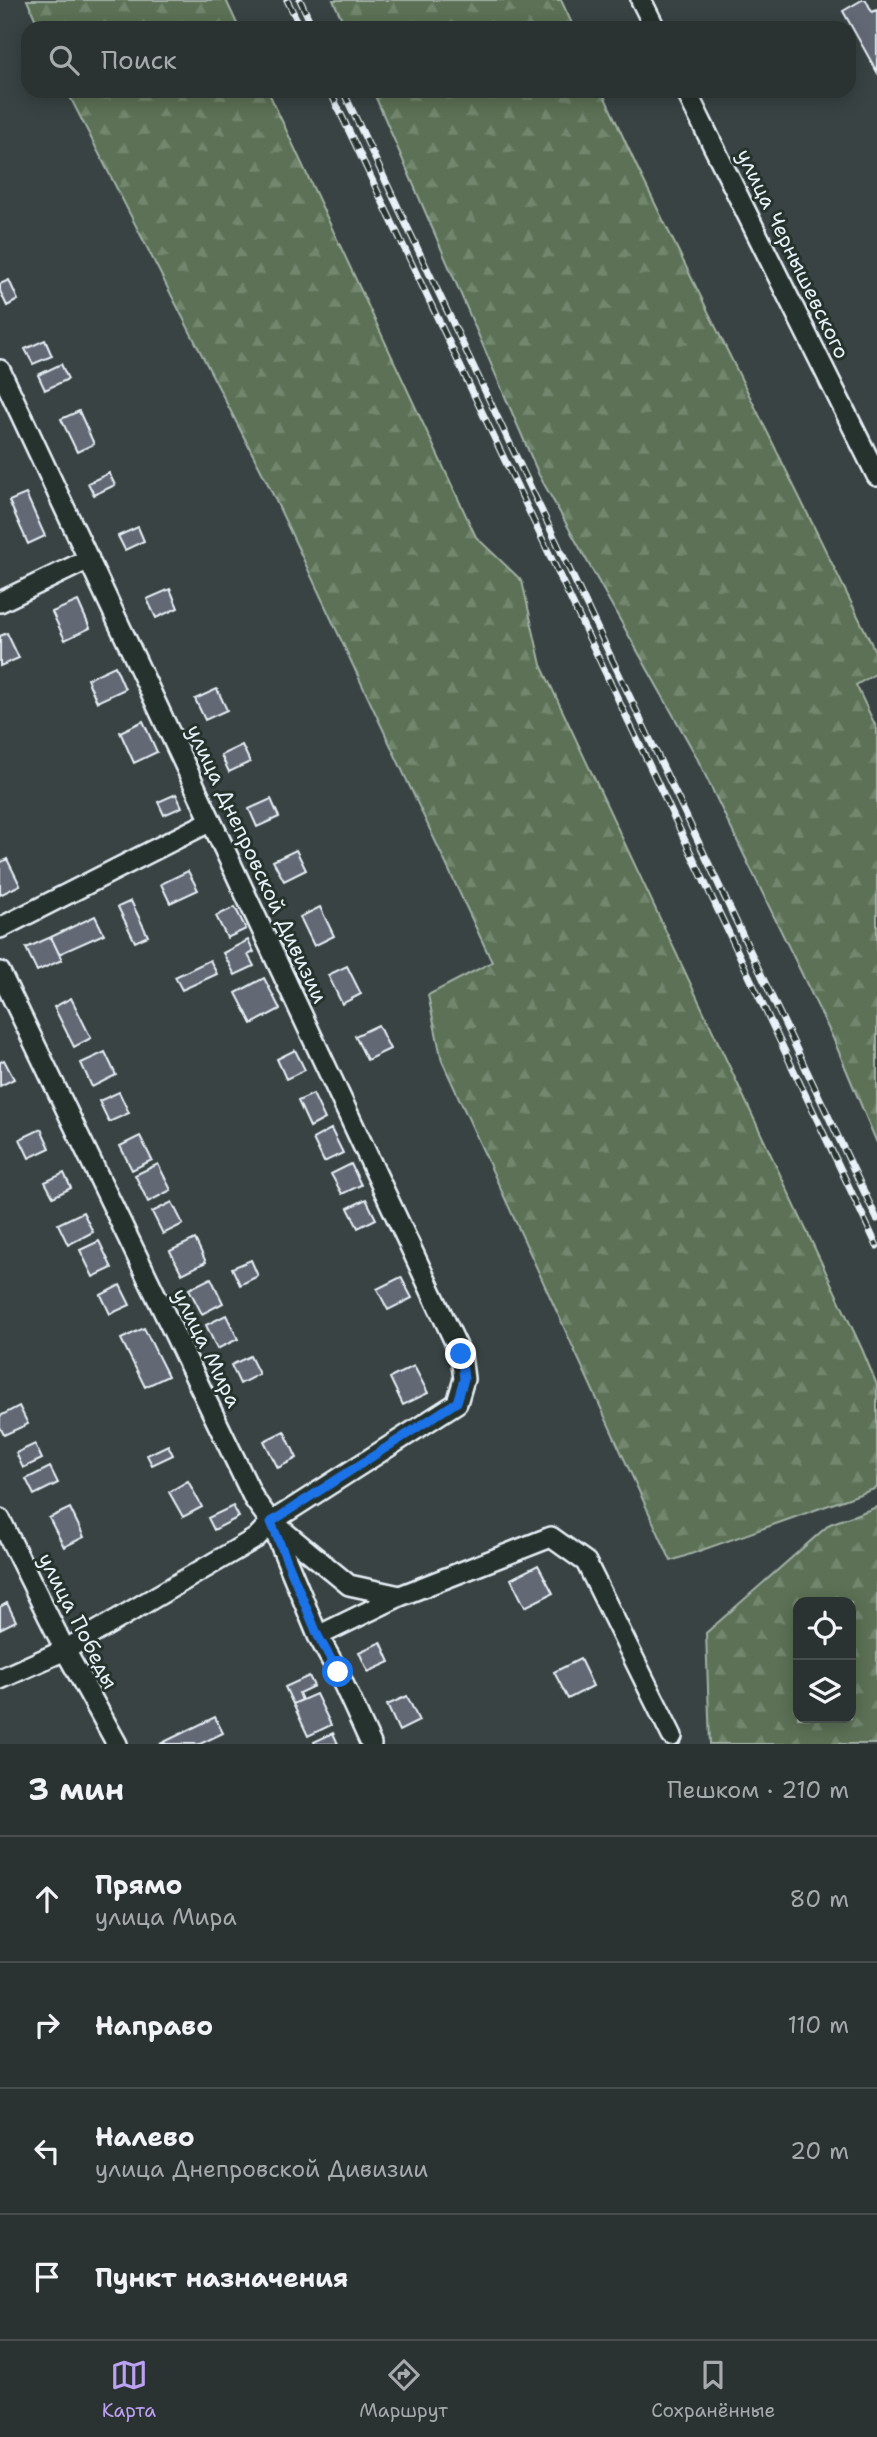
<!DOCTYPE html>
<html lang="ru">
<meta charset="utf-8">
<style>
:root{--surface:#2b3232;--page:#333a3a;--text:#f1f3f6;--muted:#a6aaac;--line:#474d4d;--accent:#bca0f2}
body{margin:0;font-family:"Shantell Sans",sans-serif;background:var(--page);color:var(--text)}
.controls{position:absolute;right:21px;bottom:21px;display:grid;overflow:hidden;border-radius:14px;box-shadow:0 4px 18px #0003}
.controls button{width:63px;height:63px;display:grid;place-items:center;padding:0;border:0;border-bottom:2px solid var(--line);background:var(--surface);color:var(--text);font:35px sans-serif}
.stop{position:absolute;width:21px;height:21px;margin:-16px;border:5px solid #1a73e8;border-radius:50%;background:#fff}
.stop.end{background:#1a73e8;border-color:#fff;box-shadow:0 2px 7px #0008}
.list{margin:0;padding:0;list-style:none}
h2{display:flex;justify-content:space-between;align-items:center;height:91px;margin:0;padding:0 28px;font-size:30px}
h2 small{font-size:23px;font-weight:400;color:var(--muted)}
.list li{display:grid;grid-template-columns:46px 1fr auto;gap:21px;align-items:center;box-sizing:border-box;height:126px;padding:0 28px;border-top:2px solid var(--line)}
.list b{display:block;font-size:26px;white-space:nowrap}
.list p{margin:0;font-size:23px;white-space:nowrap;color:var(--muted)}
.list em{font-size:23px;font-style:normal;color:var(--muted)}
.icon{flex:none;width:38px;height:38px;fill:none;stroke:currentColor;stroke-width:2;stroke-linecap:round;stroke-linejoin:round}
.map{position:relative;flex:none;width:877px;height:1744px;overflow:hidden}
.search{position:absolute;background:var(--surface);box-shadow:0 4px 18px #0003;left:21px;right:21px;top:21px;height:77px;display:flex;align-items:center;gap:18px;box-sizing:border-box;padding:0 24px;border-radius:21px;color:var(--muted);font-size:26px}
.sheet{height:595px;background:var(--surface)}
nav{display:flex;justify-content:space-around;align-items:center;box-sizing:border-box;height:98px;border-top:2px solid var(--line);background:var(--surface);font-size:19px;color:var(--muted)}
nav a{display:grid;justify-items:center;gap:4px}
nav .on{color:var(--accent)}
.map>svg:first-child{display:block}
.forest{fill:url(#forest-firs);stroke:#a2b1a6;stroke-width:2;fill-rule:evenodd}
.building{fill:#646875;stroke:#e8f1f8;stroke-width:2}
.lines{fill:none;stroke-linecap:round;stroke-linejoin:round}
.minor-casing{stroke:#e8f1f8;stroke-width:24}
.minor{stroke:#26332d;stroke-width:19}
.rail-casing{stroke:#e8f1f8;stroke-width:7}
.rail{stroke:#26332d;stroke-width:4.5;stroke-dasharray:13;stroke-linecap:butt}
.route{stroke:#1a73e8;stroke-width:9}
.labels{text-anchor:middle;dominant-baseline:central;stroke-width:6;stroke-linejoin:round;paint-order:stroke}
.street-label{font-size:21px;fill:#e8f1f8;stroke:#26332d}
</style>
<div class="map">
<svg width="877" height="1744" viewBox="0 0 877 1744">
<defs>
<pattern id="forest-firs" width="22" height="20" patternUnits="userSpaceOnUse" patternTransform="scale(1.75)"><rect width="22" height="20" fill="#5b7155"/><path d="M5 1l3.5 6h-7zM16 11l3.5 6h-7z" fill="#73866e"/></pattern>
</defs>
<rect width="100%" height="100%" fill="#394343"/>
<filter id="ink" filterUnits="userSpaceOnUse"><feTurbulence type="fractalNoise" baseFrequency=".0143" numOctaves="2"/><feDisplacementMap in="SourceGraphic" scale="14" xChannelSelector="R" yChannelSelector="G"/><feConvolveMatrix kernelMatrix="1 2 1 2 8 2 1 2 1" color-interpolation-filters="sRGB"/></filter>
<g filter="url(#ink)">
<!-- forest -->
<path class="forest" d="M27 0H226L239 28H39Z
M333 0H561L574 28H346Z
M67 91H268L476 537 522 581 541 665 862 1349 877 1385V1488L671 1561 442 1061 428 995 492 962 268 484Z
M373 91H602L636 165 877 655V673L856 685 877 729V1143L833 1038 695 754 539 475Z
M877 1507V1744H710L706 1633 830 1524ZM798 1602H851V1718H798Z"/>
<!-- building -->
<path class="building" d="M862 0H866L872 12 877 10V72L843 11Z
M9 280 18 300 7 306 0 291V284Z
M45 340 52 356 33 364 25 349Z
M61 364 68 379 45 390 38 375Z
M79 411 94 444 77 452 61 419Z
M109 473 115 485 94 495 88 483Z
M26 494 45 536 28 544 9 501Z
M138 527 144 541 125 550 118 536Z
M170 589 178 608 156 618 147 599Z
M78 601 90 628 65 640 52 612Z
M7 633 19 658 0 666V636Z
M115 666 125 689 97 702 87 679Z
M217 689 227 710 205 720 195 699Z
M143 721 157 752 134 763 120 732Z
M242 745 250 762 229 772 221 755Z
M176 794 182 807 164 815 158 802Z
M271 799 279 817 257 827 249 809Z
M296 850 306 870 284 881 273 861Z
M7 859 20 885 0 895V863Z
M188 871 198 890 170 903 161 884Z
M131 901 148 936 135 942 118 907Z
M235 907 246 929 227 938 216 916Z
M320 907 334 936 314 946 300 917Z
M95 916 104 934 59 954 51 937Z
M51 937 62 960 37 971 26 948Z
M248 940 254 952 248 955 254 966 235 975 223 953Z
M210 960 217 974 182 990 175 977Z
M347 966 361 994 342 1004 328 975Z
M264 978 280 1009 252 1024 236 993Z
M71 998 91 1038 74 1047 54 1007Z
M378 1025 390 1049 367 1060 355 1036Z
M295 1050 305 1070 286 1079 277 1059Z
M105 1052 116 1075 92 1087 81 1063Z
M4 1060 14 1079 0 1086V1062Z
M119 1092 129 1113 109 1122 99 1101Z
M313 1094 325 1119 310 1127 298 1101Z
M41 1129 50 1148 29 1158 20 1139Z
M331 1129 343 1153 324 1162 313 1139Z
M140 1136 152 1160 132 1170 120 1146Z
M158 1164 171 1190 148 1202 135 1175Z
M351 1164 361 1185 342 1194 331 1174Z
M64 1173 71 1188 53 1197 45 1182Z
M366 1199 376 1219 358 1228 348 1208Z
M172 1202 183 1224 163 1234 152 1212Z
M83 1212 93 1232 68 1245 58 1224Z
M195 1239 206 1262 182 1274 170 1251Z
M99 1241 112 1268 93 1277 80 1250Z
M251 1260 258 1276 240 1285 232 1268Z
M401 1277 412 1298 388 1310 377 1289Z
M211 1278 223 1303 202 1314 189 1289Z
M120 1285 130 1305 110 1314 101 1295Z
M226 1315 238 1339 217 1349 206 1325Z
M144 1328 168 1376 145 1387 121 1339Z
M250 1356 259 1374 240 1384 231 1365Z
M414 1366 428 1393 403 1405 390 1378Z
M19 1406 28 1424 4 1435 0 1427V1416Z
M284 1431 297 1458 278 1468 264 1441Z
M35 1444 42 1459 23 1468 16 1453Z
M168 1445 173 1455 152 1465 147 1455Z
M50 1467 58 1483 34 1495 26 1479Z
M188 1481 202 1507 183 1517 169 1492Z
M233 1506 239 1517 214 1530 208 1518Z
M70 1508 84 1537 64 1547 49 1518Z
M538 1565 553 1593 525 1607 511 1579Z
M7 1603 16 1621 0 1629V1607Z
M381 1642 390 1662 368 1672 359 1652Z
M580 1659 593 1686 568 1699 554 1672Z
M309 1676 314 1686 299 1693 302 1700 293 1704 285 1687Z
M316 1694 331 1725 308 1736 293 1704Z
M407 1696 419 1721 399 1731 387 1705Z
M215 1717 223 1733 200 1744H160Z
M333 1733 338 1744H315L314 1742Z"/>
<g class="lines">
<!-- minor casing -->
<g class="minor-casing">
<path id="minor" d="M641 0 655 28
M686 91 877 476
M0 370 461 1355 464 1379 457 1403 271 1522 256 1538 65 1650 0 1679
M0 602 89 559
M0 928 211 821
M0 972 254 1499 271 1522 318 1636 338 1672 371 1744
M0 1519 65 1650 117 1744
M275 1524 349 1585 400 1596
M318 1636 400 1596 551 1537 586 1562 672 1736"/>
</g>
<!-- minor -->
<use href="#minor" class="minor"/>
<!-- rail casing -->
<g class="rail-casing">
<path id="rail" d="M287 0 301 28
M300 0 313 28
M330 91 877 1246
M343 91 877 1219"/>
</g>
<!-- rail -->
<use href="#rail" class="rail"/>
</g>
</g>
<g class="lines" filter="url(#ink)">
<!-- route -->
<path class="route" d="M338 1672 318 1636 271 1522 457 1402 464 1379 461 1354"/>
</g>
<g class="labels">
<!-- street labels -->
<g class="street-label">
<text transform="translate(793 254) rotate(64)">улица Чернышевского</text>
<text transform="translate(257 864) rotate(65)">улица Днепровской Дивизии</text>
<text transform="translate(207 1348) rotate(64)">улица Мира</text>
<text transform="translate(78 1621) rotate(63)">улица Победы</text>
</g>
</g>
</svg>
<div class="controls">
<button><svg class="icon" aria-label="locate" viewBox="0 0 24 24"><circle cx="12" cy="12" r="6"/><path d="M12 2v4M12 18v4M2 12h4M18 12h4"/></svg></button>
<button><svg class="icon" aria-label="layers" viewBox="0 0 24 24"><path d="M12 4l9 5-9 5-9-5zM3 14l9 5 9-5"/></svg></button>
</div>
<div class="stop" style="left:338px;top:1672px"></div>
<div class="stop end" style="left:461px;top:1354px"></div>
<div class="search"><svg class="icon" aria-label="search" viewBox="0 0 24 24"><circle cx="10" cy="10" r="6"/><path d="M15 15l6 6"/></svg>Поиск</div>
</div>
<section class="sheet">
<h2>3 мин<small>Пешком · 210 m</small></h2>
<ul class="list">
<li><svg class="icon" aria-label="ahead" viewBox="0 0 24 24"><path d="M12 20V5M6 11l6-6 6 6"/></svg><div><b>Прямо</b><p>улица Мира</p></div><em>80 m</em></li>
<li><svg class="icon" aria-label="right" viewBox="0 0 24 24"><path d="M7 20v-9h11M14 6l5 5-5 5"/></svg><div><b>Направо</b></div><em>110 m</em></li>
<li><svg class="icon" aria-label="left" viewBox="0 0 24 24"><path d="M17 20v-9H6M10 6l-5 5 5 5"/></svg><div><b>Налево</b><p>улица Днепровской Дивизии</p></div><em>20 m</em></li>
<li><svg class="icon" aria-label="arrive" viewBox="0 0 24 24"><path d="M6 21V4h12l-3 4 3 4H6"/></svg><div><b>Пункт назначения</b></div></li>
</ul>
</section>
<nav>
<a class="on"><svg class="icon" aria-label="map" viewBox="0 0 24 24"><path d="M3 6l6-2 6 2 6-2v14l-6 2-6-2-6 2zM9 4v14M15 6v14"/></svg>Карта</a>
<a><svg class="icon" aria-label="directions" viewBox="0 0 24 24"><path d="M12 3l9 9-9 9-9-9zM9 14v-3h6M13 9l2 2-2 2"/></svg>Маршрут</a>
<a><svg class="icon" aria-label="saved" viewBox="0 0 24 24"><path d="M7 4h10v16l-5-4-5 4z"/></svg>Сохранённые</a>
</nav>
